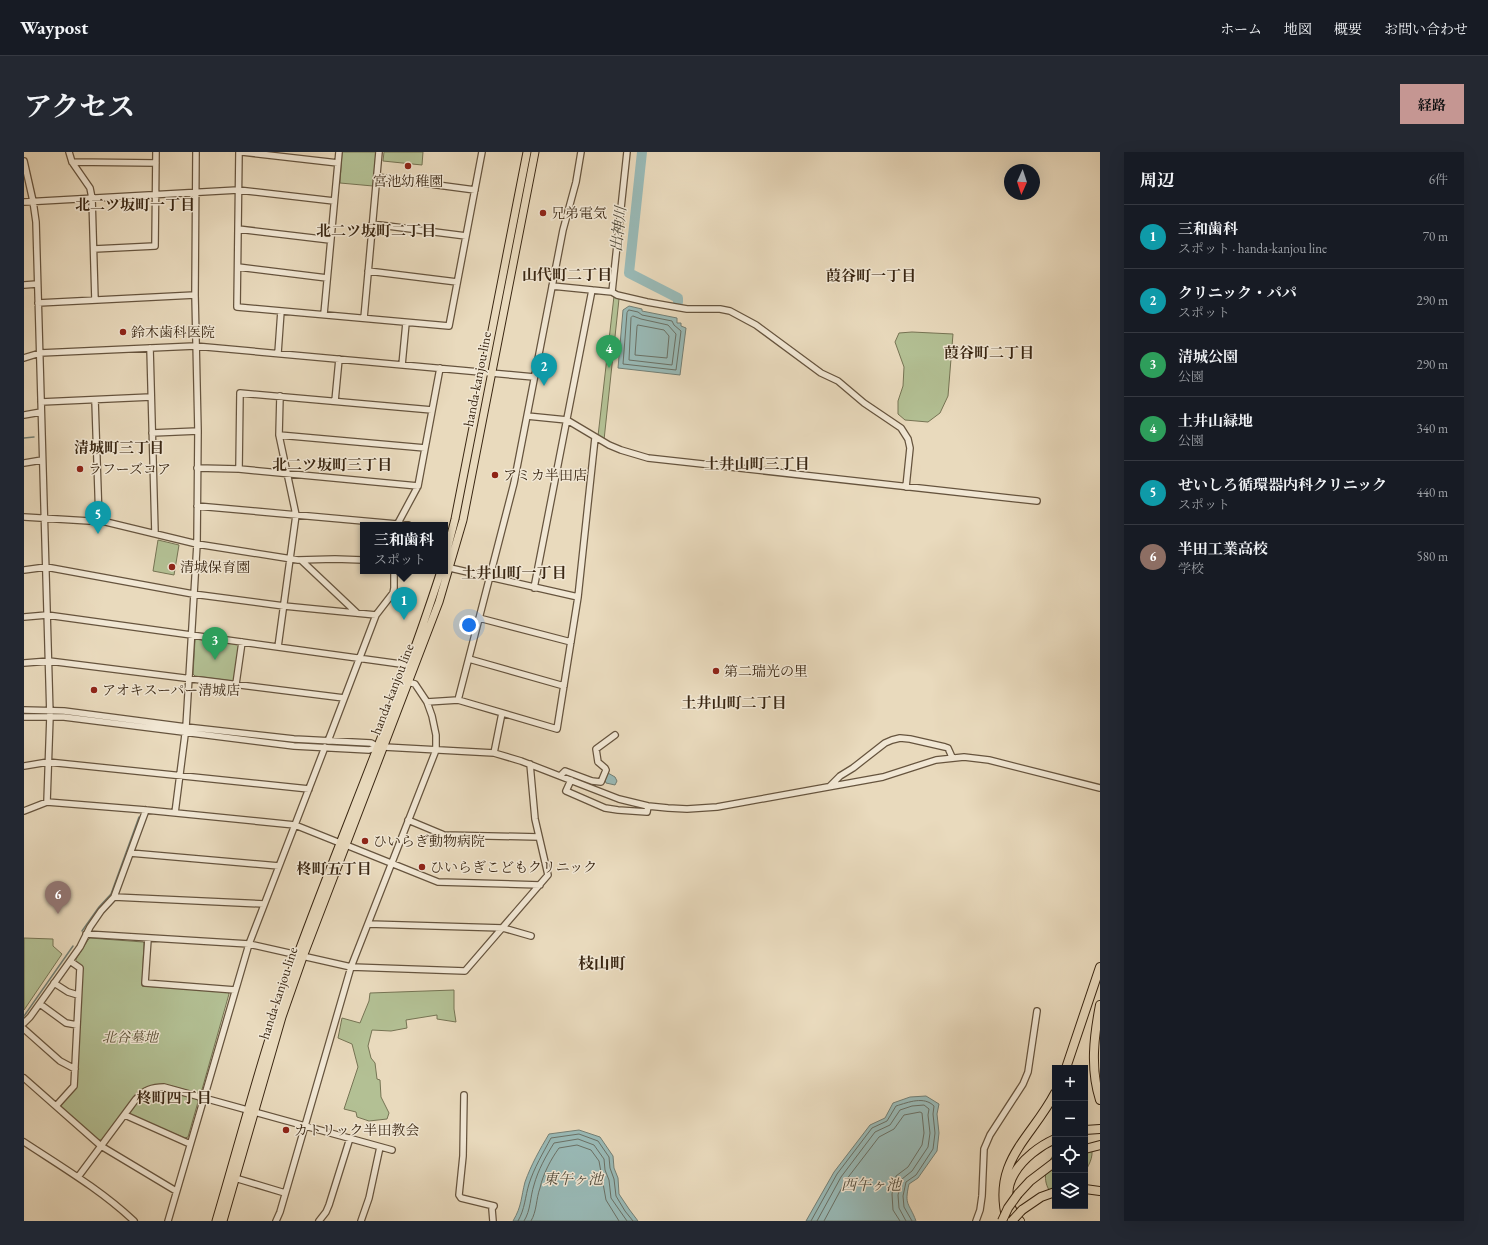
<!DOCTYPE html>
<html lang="ja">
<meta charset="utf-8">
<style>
:root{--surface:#171b24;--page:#242831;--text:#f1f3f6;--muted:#9ea1a6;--line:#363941;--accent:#c59692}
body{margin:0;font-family:"EB Garamond","Noto Serif JP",serif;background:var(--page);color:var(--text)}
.controls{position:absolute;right:12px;bottom:12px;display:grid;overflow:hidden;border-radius:0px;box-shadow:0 4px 16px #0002}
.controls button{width:36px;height:36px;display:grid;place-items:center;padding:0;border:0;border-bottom:1px solid var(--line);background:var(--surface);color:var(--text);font:20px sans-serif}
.compass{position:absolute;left:980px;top:12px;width:36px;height:36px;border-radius:50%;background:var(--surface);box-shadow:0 4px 16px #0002;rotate:183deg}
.you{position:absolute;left:445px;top:473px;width:14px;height:14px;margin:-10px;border:3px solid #fff;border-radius:50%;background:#1a73e8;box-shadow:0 0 0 6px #1a73e833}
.badge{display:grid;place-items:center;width:26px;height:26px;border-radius:50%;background:var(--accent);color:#fff;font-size:13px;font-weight:700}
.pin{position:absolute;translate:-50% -33px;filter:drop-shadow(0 1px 2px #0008)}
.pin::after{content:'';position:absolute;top:21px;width:14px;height:12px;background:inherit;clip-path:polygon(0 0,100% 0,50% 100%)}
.popup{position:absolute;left:336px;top:370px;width:88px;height:52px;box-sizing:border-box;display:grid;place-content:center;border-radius:0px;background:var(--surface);filter:drop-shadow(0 1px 3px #0005);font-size:13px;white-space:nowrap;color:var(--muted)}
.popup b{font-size:15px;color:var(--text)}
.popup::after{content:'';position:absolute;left:50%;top:100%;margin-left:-8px;border:8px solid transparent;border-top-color:var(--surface)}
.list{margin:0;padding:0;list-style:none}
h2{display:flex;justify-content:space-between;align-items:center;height:52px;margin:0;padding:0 16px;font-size:17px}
h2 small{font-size:13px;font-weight:400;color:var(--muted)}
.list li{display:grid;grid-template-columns:26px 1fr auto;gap:12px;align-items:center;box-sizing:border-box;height:64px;padding:0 16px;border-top:1px solid var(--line)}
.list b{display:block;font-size:15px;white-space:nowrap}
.list p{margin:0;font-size:13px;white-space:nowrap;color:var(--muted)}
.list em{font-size:13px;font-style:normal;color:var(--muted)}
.icon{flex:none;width:22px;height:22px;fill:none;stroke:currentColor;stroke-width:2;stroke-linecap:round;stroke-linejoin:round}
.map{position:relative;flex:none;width:1076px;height:1069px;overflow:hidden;border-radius:0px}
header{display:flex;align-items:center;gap:24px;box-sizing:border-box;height:56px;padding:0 20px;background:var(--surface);border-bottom:1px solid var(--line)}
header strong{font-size:19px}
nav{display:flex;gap:22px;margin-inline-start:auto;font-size:14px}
.intro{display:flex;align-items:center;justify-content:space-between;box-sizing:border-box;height:96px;padding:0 24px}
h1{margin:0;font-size:28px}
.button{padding:10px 18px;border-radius:0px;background:var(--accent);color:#111;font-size:14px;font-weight:700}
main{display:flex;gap:24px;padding:0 24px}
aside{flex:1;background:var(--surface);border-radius:0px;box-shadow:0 4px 16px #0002}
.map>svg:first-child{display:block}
.green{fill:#b3c094;stroke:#767454}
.water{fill:#99bab7;stroke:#737f75}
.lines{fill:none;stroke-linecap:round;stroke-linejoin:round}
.shore{stroke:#6a7065;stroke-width:1}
.stream{stroke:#737f75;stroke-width:1.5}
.river{stroke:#99bab7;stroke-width:10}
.minor-casing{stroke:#66543e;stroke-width:8}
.major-casing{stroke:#3a2713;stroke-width:9}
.highway-casing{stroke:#3a2713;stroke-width:10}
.minor{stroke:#f1e7d4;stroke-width:5.5}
.major{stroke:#e9dabd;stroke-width:7}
.highway{stroke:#e9dabd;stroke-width:8}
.highway-bridge-casing{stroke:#3a2713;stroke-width:10;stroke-linecap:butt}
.highway-bridge{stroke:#e9dabd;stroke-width:8}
.poi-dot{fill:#8f2418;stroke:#f1e7d4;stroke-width:1.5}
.labels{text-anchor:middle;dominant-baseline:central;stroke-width:3;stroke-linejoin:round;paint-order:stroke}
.poi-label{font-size:14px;fill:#3a2713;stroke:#f1e7d4;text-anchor:start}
.street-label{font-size:14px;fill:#3a2713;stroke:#f1e7d4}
.park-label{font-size:14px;font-style:italic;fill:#584d33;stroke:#f1e7d4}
.neighbourhood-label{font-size:15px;font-weight:bold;fill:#3a2713;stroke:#f1e7d4}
.water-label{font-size:15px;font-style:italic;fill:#524c3c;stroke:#f1e7d4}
.quarter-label{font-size:16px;font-weight:bold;fill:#3a2713;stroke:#f1e7d4}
</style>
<header>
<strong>Waypost</strong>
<nav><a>ホーム</a><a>地図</a><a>概要</a><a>お問い合わせ</a></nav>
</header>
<div class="intro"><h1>アクセス</h1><a class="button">経路</a></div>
<main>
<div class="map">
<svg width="1076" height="1069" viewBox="0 0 1076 1069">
<rect width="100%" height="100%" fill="#e9dabd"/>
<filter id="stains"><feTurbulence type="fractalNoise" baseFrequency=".005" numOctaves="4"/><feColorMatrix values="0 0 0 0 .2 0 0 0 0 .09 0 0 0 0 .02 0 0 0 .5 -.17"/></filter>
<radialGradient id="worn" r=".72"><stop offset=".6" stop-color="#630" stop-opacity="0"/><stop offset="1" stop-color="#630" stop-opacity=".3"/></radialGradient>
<!-- green -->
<path class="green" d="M318 0H352L349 34 316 31Z
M360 0H399L398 13 359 9Z
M590 144 595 147 580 288 574 284Z
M888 180 929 182 924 244 916 261 904 270 881 268 874 262V249L879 234 880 215 871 190 875 181Z
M134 388 155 393 150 423 129 419Z
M172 487 214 492 215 494 211 527 209 529 171 524 169 522 171 488Z
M0 786 29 787V794L38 802 0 858Z
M66 786 119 790 120 791 118 834 204 840 205 842 177 941 174 942C154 936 132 925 114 941L78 988H75L37 955V952L52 935 58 814 52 810V807L64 788Z
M430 838V857L432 870 413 867V863L382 868 383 876 367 879 348 878 344 894 347 906 351 911 353 927 356 928 357 945 365 961 363 967 345 969 333 965 332 960 320 957 334 915 328 892 314 886 318 866 336 871 345 849 346 841Z
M135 938 173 947 174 950 164 985 161 986 107 963 106 960C115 949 120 940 135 938Z
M1061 991 1066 992C1071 1002 1066 1011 1061 1020Z
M1031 1001V1039L1025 1038C1018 1026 1022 1012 1031 1001Z"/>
<!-- water -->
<path class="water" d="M605 154 618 157V159L653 166V171H657V174L662 176 656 223 594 216 599 158Z
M584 621 591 625 593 629 591 633 582 631 580 625Z
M902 944 915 952 913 962 915 981 913 999 894 1026 885 1032C880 1054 885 1050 892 1069H782L810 1020 846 973 861 966 869 951 886 945Z
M555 978 576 985 589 1004 590 1016 594 1026 595 1042 605 1057 614 1069H489C498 1054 497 1045 501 1030 507 1013 516 997 525 982Z"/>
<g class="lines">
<!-- shore -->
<path class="shore" d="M605 158 614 160 618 163 648 169 650 173 657 179 652 218 599 212 603 161Z
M609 164 617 167 644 173 652 182 648 213 605 208 607 166Z
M614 173 640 178 645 184 643 206 611 203 613 175Z
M494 1069C501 1057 501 1045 505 1032 510 1016 519 1001 527 986L555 982 574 989 585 1005 586 1016 590 1027 592 1044 601 1059 609 1069
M500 1069C507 1058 506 1045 510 1033 514 1018 522 1004 530 991L554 987 570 993 580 1007 581 1018 585 1028 587 1046 603 1069
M507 1069C513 1059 512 1047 516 1036 519 1022 527 1007 535 996L553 993 567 998 575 1009 582 1048 595 1069
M787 1069 813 1022 848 976 863 969 872 954C885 950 900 944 910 954L909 962 911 981 909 997 892 1023 882 1030 879 1044 880 1055 888 1069
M793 1069 817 1025 851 980 866 973 876 958 888 954 900 953 905 957 904 963 906 981 904 995 888 1019 878 1027 874 1043 875 1056 882 1069
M800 1069 822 1028 855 985 870 977 880 963 896 960 898 961 900 981 898 993 884 1015 872 1024 868 1042 869 1058 876 1069"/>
<!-- stream -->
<path class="stream" d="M0 286 10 285
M58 779 75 755 87 742 115 665
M0 864 49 794"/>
<!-- river -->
<path class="river" d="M618 0 605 121 654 146V150"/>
<!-- minor casing -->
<g class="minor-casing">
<path id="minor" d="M45 0 48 10 66 36 68 46 71 148
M215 0 213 155 425 174 458 0
M218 0 314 11
M0 9 9 49 12 70 26 564 23 650
M48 10 132 11
M353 25 451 38
M0 50 214 38 310 49
M348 72 442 84
M214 77 306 88
M70 97 131 94 132 0
M214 115 303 126
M344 119 433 130
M0 133 13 132
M528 134 588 140 593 143 623 150 663 157H696L706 159 732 173 797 221 814 229 840 251 877 276 884 287 886 296 882 335
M588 140 603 0
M14 151 171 143
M300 162 315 0
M340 166 355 0
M126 196 131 381
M254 201 257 159
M0 206 16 201 171 194 510 225
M378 213 382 171
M71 248 75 369
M311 249 315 207
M17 250 127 245
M0 263 17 260
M503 264 543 268 585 293 597 298 624 306 1013 349
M128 281 174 279
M255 283 401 296
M0 311 18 308
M173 316 215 317 394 334
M215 317 216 241 408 258
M173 354 384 373
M0 365 82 370 173 392 274 408 311 407 339 408
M373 373 394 334 416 216
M278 409 333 461
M426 416 554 445
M0 418 22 415 169 442 260 454 352 463
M510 436 568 138
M0 465 23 463 384 513
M455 466 547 490
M254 495 272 363 255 283 256 244
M445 507 540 534
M0 511 25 509 320 546
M212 532 218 490
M434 548 490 331 539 78 552 30 557 0
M403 550 434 548 533 577 554 445 571 286
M0 558 40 559 162 575 270 587 347 591 354 595
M0 565H40L270 594 345 598 354 595H360L470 601 497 609 595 647 624 654 644 656 663 657 693 655 859 625 912 608 940 605 965 608 1076 636
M304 589 352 463 369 441 370 436V419
M470 601 478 561
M0 614 24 610 285 637
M536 624 541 619 568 629 577 630 582 618 581 616 574 610 572 597 591 583
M547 628 542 639 581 656 594 658 623 660 624 654
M806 634 816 624 829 616 861 591 868 588 876 586 886 587 921 595 924 596 928 605
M0 659 23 650 122 658 271 673 316 691
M151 661 162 575 173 392 174 279 171 143 172 0
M384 668 420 683 515 685
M322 693 414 730 516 733
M106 701 255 714
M90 745 240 752
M344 772 479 776 507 784
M62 782 225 792 327 815 441 819 524 723 511 667 506 612
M124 787 121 831 211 838
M30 831 44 840 54 843
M16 852 42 871 53 873
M0 871 6 865 56 795 66 775 77 759 90 745 122 658
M0 877 36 909 51 917
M0 926 77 994 152 1039
M440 943 439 1004 435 1043 437 1046 470 1054 468 1057 469 1069
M32 954 50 934 56 816 46 809
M101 963 166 992
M0 990C38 1015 77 1038 110 1069
M54 1025 112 947C120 938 128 935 140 935L368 998
M211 1026 261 1041
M144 1069 225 792 301 595
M252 1069 256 1060 327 815 412 598V583L408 564 403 550 391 532 384 530
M295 1069 302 1060 305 1053 326 986
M337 1069 345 1046 356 995
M952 1069 956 1058 958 1044 960 997 966 983 999 932 1004 920 1013 859"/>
</g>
<!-- major casing -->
<g class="major-casing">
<path id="major" d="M421 406 431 367 503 0
M192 1069C218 981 241 891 273 804 320 676 375 549 417 419
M199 1069 258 865 279 805 415 450 439 368 511 0"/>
</g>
<!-- highway casing -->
<g class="highway-casing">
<path id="highway" d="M1076 853C1070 884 1066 917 1076 948
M1042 916 1076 815
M1061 978 1076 977
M1061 997 1076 993
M1061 1037 1076 1039
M994 1042 1006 1029 1031 1010
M998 1058 1017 1045 1031 1040
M983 1069C967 1009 1007 987 1031 941
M996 1069C966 1036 1000 1001 1031 987"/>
</g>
<!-- minor -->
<use href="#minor" class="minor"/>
<!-- major -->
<use href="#major" class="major"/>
<!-- highway -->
<use href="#highway" class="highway"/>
<!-- highway-bridge casing -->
<g class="highway-bridge-casing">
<path id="highway-bridge" d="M978 1069 984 1056 994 1042
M988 1069 998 1058"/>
</g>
<!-- highway-bridge -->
<use href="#highway-bridge" class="highway-bridge"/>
</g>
<!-- markers -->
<g class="poi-dot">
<circle cx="384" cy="14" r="4"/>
<circle cx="519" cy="61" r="4"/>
<circle cx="99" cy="180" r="4"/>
<circle cx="56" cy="317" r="4"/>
<circle cx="471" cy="323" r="4"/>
<circle cx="148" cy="415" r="4"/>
<circle cx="692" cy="519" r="4"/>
<circle cx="70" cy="538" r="4"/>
<circle cx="341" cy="689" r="4"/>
<circle cx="398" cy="715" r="4"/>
<circle cx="262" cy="978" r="4"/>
</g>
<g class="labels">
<!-- poi labels -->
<g class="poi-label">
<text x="384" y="29" text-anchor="middle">宮池幼稚園</text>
<text x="527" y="61">兄弟電気</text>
<text x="107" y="180">鈴木歯科医院</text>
<text x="64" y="317">ラフーズコア</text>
<text x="479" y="323">アミカ半田店</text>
<text x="156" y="415">清城保育園</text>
<text x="700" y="519">第二瑞光の里</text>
<text x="78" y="538">アオキスーパー清城店</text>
<text x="349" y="689">ひいらぎ動物病院</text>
<text x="406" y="715">ひいらぎこどもクリニック</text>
<text x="270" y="978">カトリック半田教会</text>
</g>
<!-- street labels -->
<g class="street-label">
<text transform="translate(453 227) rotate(-79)">handa-kanjou line</text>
<text transform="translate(368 537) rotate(-69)">handa-kanjou line</text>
<text transform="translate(254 841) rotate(-72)">handa-kanjou line</text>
</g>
<!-- park labels -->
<g class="park-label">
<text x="106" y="885">北谷墓地</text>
</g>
<!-- neighbourhood labels -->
<g class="neighbourhood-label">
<text x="111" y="52">北二ツ坂町一丁目</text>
<text x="352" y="78">北二ツ坂町二丁目</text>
<text x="543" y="122">山代町二丁目</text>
<text x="847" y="123">葭谷町一丁目</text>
<text x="965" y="200">葭谷町二丁目</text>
<text x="95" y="295">清城町三丁目</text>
<text x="733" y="311">土井山町三丁目</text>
<text x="308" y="312">北二ツ坂町三丁目</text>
<text x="490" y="420">土井山町一丁目</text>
<text x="710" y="550">土井山町二丁目</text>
<text x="310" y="716">柊町五丁目</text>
<text x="150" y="945">柊町四丁目</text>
</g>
<!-- water labels -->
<g class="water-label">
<text transform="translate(594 77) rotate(-84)">出神川</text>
<text x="549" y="1026">東午ヶ池</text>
<text x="847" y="1032">西午ヶ池</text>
</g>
<!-- quarter labels -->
<g class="quarter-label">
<text x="578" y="811">枝山町</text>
</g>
</g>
<rect width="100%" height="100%" filter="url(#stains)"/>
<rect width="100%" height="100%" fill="url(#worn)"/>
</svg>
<div class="controls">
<button>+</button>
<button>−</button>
<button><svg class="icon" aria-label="locate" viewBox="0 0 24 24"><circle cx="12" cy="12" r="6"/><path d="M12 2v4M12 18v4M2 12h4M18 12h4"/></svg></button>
<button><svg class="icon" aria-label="layers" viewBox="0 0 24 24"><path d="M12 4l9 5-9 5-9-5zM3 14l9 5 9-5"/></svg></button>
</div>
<svg class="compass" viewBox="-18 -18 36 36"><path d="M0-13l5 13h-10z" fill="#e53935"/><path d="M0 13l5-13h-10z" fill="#9ea1a6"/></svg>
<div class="you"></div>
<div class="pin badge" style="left:380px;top:468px;background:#0f9aa8">1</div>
<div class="popup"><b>三和歯科</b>スポット</div>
<div class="pin badge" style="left:520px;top:234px;background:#0f9aa8">2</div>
<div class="pin badge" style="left:191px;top:508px;background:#2e9e5b">3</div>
<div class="pin badge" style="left:585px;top:216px;background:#2e9e5b">4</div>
<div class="pin badge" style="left:74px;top:382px;background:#0f9aa8">5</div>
<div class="pin badge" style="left:34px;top:762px;background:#8d6e63">6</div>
</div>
<aside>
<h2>周辺<small>6件</small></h2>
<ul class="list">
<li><span class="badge" style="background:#0f9aa8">1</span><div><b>三和歯科</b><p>スポット · handa-kanjou line</p></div><em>70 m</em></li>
<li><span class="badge" style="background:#0f9aa8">2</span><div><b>クリニック・パパ</b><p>スポット</p></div><em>290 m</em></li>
<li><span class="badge" style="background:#2e9e5b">3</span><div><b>清城公園</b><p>公園</p></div><em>290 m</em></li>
<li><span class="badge" style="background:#2e9e5b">4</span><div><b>土井山緑地</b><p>公園</p></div><em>340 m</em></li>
<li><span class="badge" style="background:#0f9aa8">5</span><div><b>せいしろ循環器内科クリニック</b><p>スポット</p></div><em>440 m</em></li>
<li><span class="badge" style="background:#8d6e63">6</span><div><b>半田工業高校</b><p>学校</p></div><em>580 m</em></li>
</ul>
</aside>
</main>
